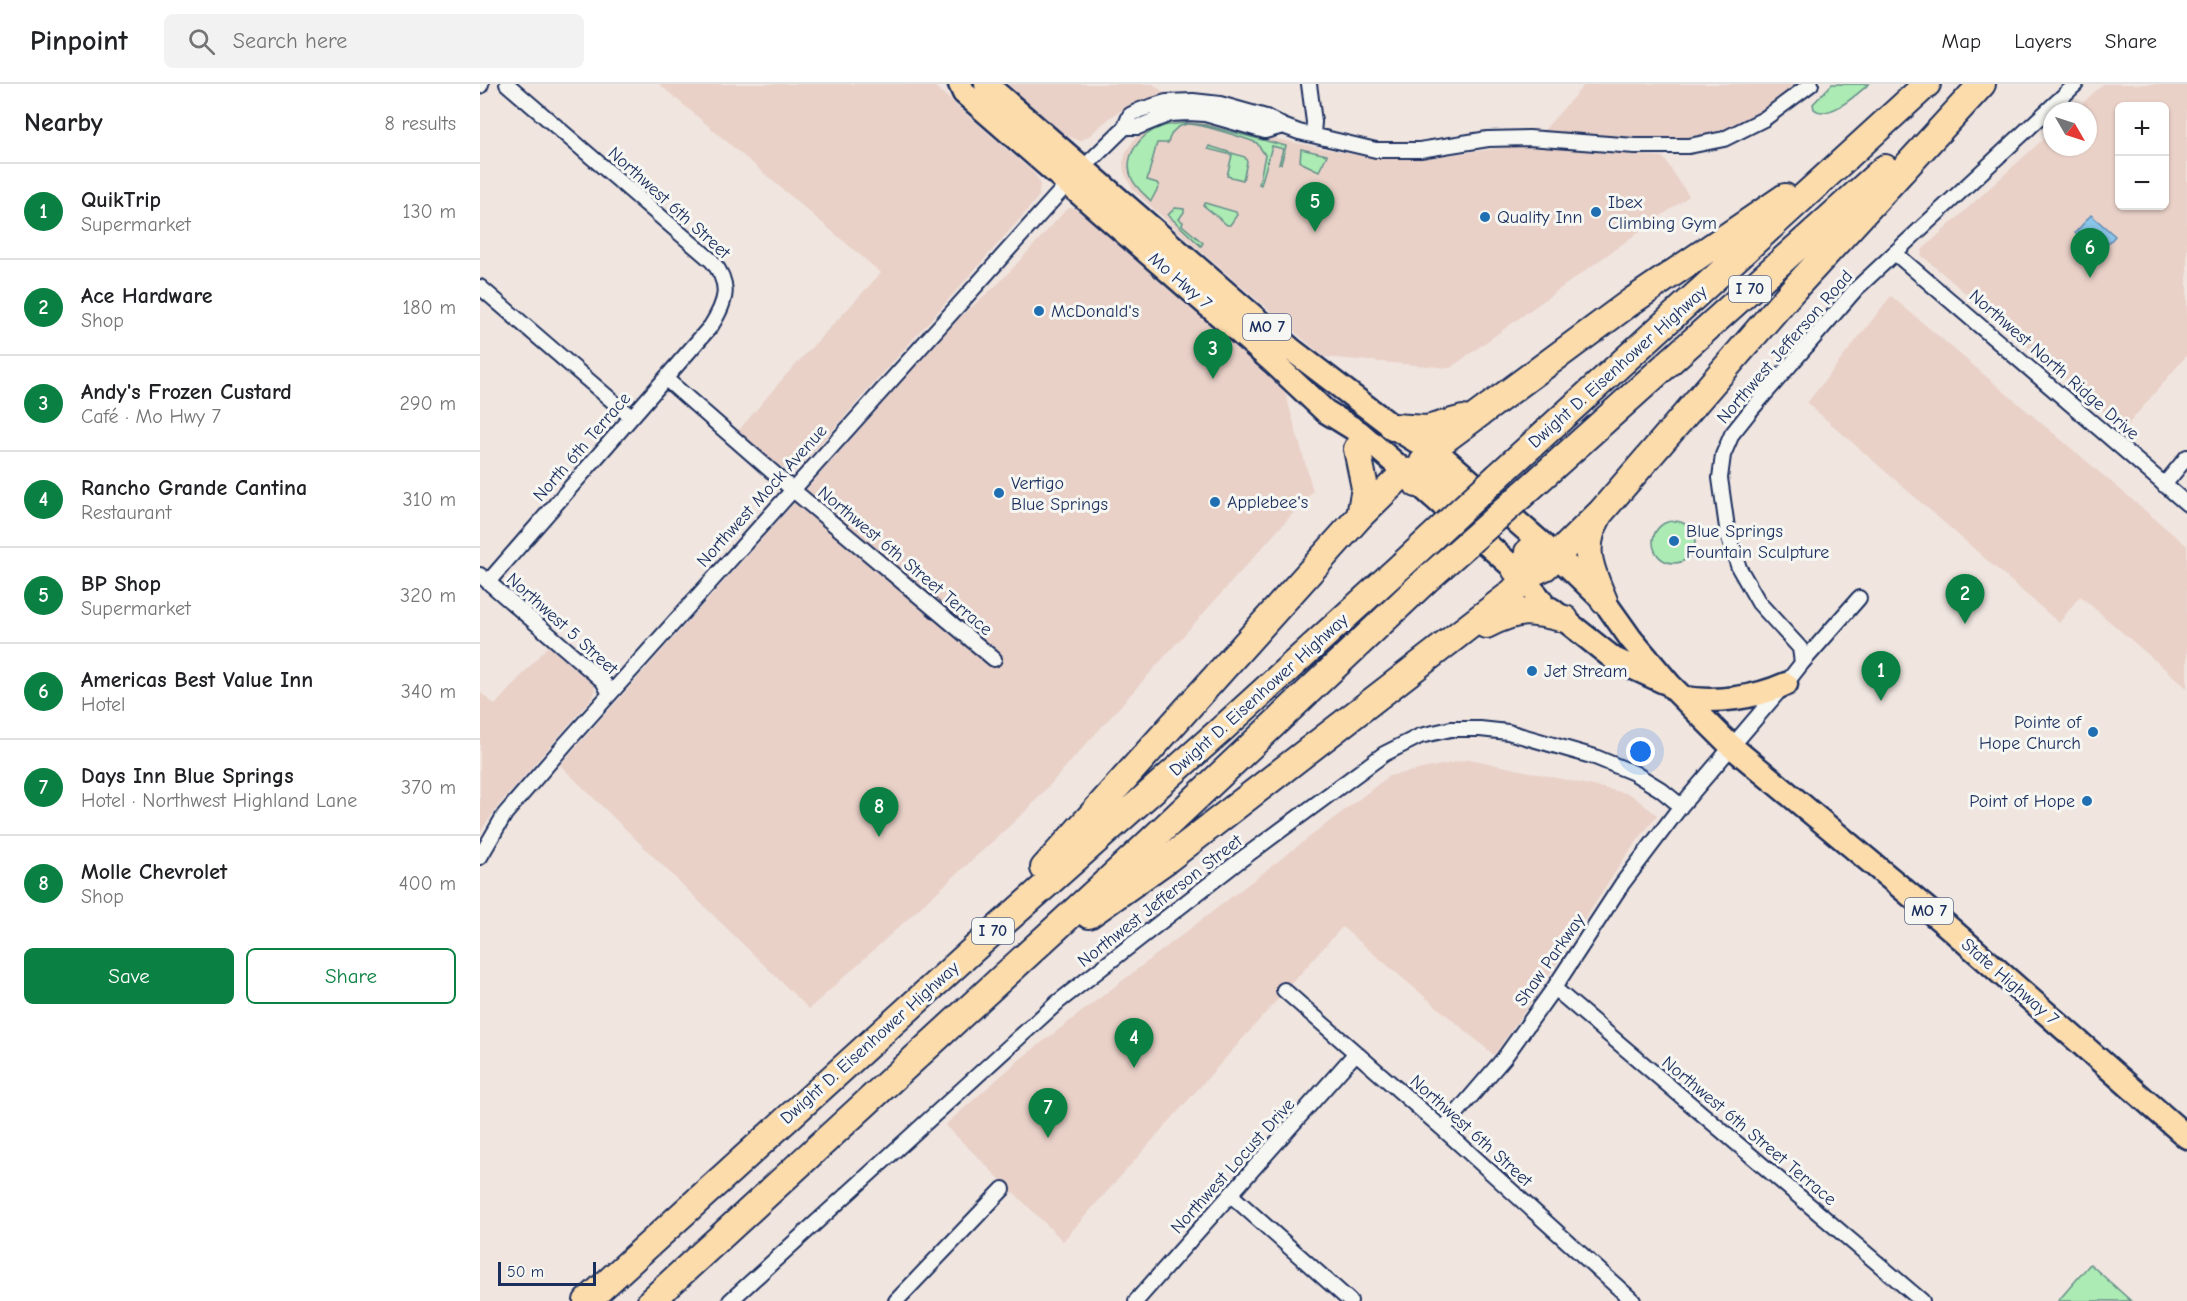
<!DOCTYPE html>
<meta charset="utf-8">
<style>
:root{--surface:#fff;--page:#f2f2f2;--text:#202124;--muted:#757577;--line:#e0e0e0;--accent:#0b8043}
body{margin:0;font-family:"Comic Neue",sans-serif;background:var(--page);color:var(--text)}
.controls{position:absolute;right:18px;top:18px;display:grid;overflow:hidden;border-radius:9px;box-shadow:0 2px 4px #0004}
.controls button{width:54px;height:54px;display:grid;place-items:center;padding:0;border:0;border-bottom:2px solid var(--line);background:var(--surface);color:var(--text);font:30px sans-serif}
.compass{position:absolute;left:1563px;top:18px;width:54px;height:54px;border-radius:50%;background:var(--surface);box-shadow:0 2px 4px #0004;rotate:129deg}
.scale{position:absolute;left:18px;bottom:15px;width:98px;box-sizing:border-box;padding-left:6px;border:3px solid #1b2f5e;border-top:0;font-size:16px;line-height:21px;white-space:nowrap;color:#1b2f5e;-webkit-text-stroke:4px #f6f6f2;paint-order:stroke}
.you{position:absolute;left:1161px;top:668px;width:21px;height:21px;margin:-15px;border:4px solid #fff;border-radius:50%;background:#1a73e8;box-shadow:0 0 0 9px #1a73e833}
.badge{display:grid;place-items:center;width:39px;height:39px;border-radius:50%;background:var(--accent);color:#fff;font-size:20px;font-weight:700}
.pin{position:absolute;translate:-50% -50px;filter:drop-shadow(0 2px 3px #0008)}
.pin::after{content:'';position:absolute;top:32px;width:21px;height:18px;background:inherit;clip-path:polygon(0 0,100% 0,50% 100%)}
.list{margin:0;padding:0;list-style:none}
h2{display:flex;justify-content:space-between;align-items:center;height:78px;margin:0;padding:0 24px;font-size:26px}
h2 small{font-size:20px;font-weight:400;color:var(--muted)}
.list li{display:grid;grid-template-columns:39px 1fr auto;gap:18px;align-items:center;box-sizing:border-box;height:96px;padding:0 24px;border-top:2px solid var(--line)}
.list b{display:block;font-size:22px;white-space:nowrap}
.list p{margin:0;font-size:20px;white-space:nowrap;color:var(--muted)}
.list em{font-size:20px;font-style:normal;color:var(--muted)}
.actions{display:flex;gap:12px;padding:18px 24px}
.actions a{flex:1;padding:14px 0;border:2px solid var(--accent);border-radius:9px;text-align:center;font-size:21px;color:var(--accent)}
.actions .main{background:var(--accent);color:#fff}
.icon{flex:none;width:33px;height:33px;fill:none;stroke:currentColor;stroke-width:2;stroke-linecap:round;stroke-linejoin:round}
.map{position:relative;flex:none;width:1707px;height:1217px;overflow:hidden}
header{display:flex;align-items:center;gap:36px;box-sizing:border-box;height:84px;padding:0 30px;background:var(--surface);border-bottom:2px solid var(--line)}
header strong{font-size:28px}
nav{display:flex;gap:33px;margin-inline-start:auto;font-size:21px}
.search{width:420px;height:54px;background:var(--page);display:flex;align-items:center;gap:15px;box-sizing:border-box;padding:0 21px;border-radius:9px;color:var(--muted);font-size:22px}
main{display:flex}
aside{flex:1;background:var(--surface)}
.map>svg:first-child{display:block}
.built{fill:#e9d1c8;fill-rule:evenodd}
.green{fill:#acebb3;stroke:#648d88;stroke-width:1.5}
.water{fill:#8cc8ec;stroke:#5f8bb3;stroke-width:1.5}
.lines{fill:none;stroke-linecap:round;stroke-linejoin:round}
.street-casing{stroke:#1b2f5e;stroke-width:18}
.primary-casing{stroke:#1b2f5e;stroke-width:27}
.highway-casing{stroke:#1b2f5e;stroke-width:30}
.street{stroke:#f6f6f2;stroke-width:14}
.primary{stroke:#fddcac;stroke-width:22}
.highway{stroke:#fddcac;stroke-width:26}
.highway-bridge-casing{stroke:#1b2f5e;stroke-width:30;stroke-linecap:butt}
.highway-bridge{stroke:#fddcac;stroke-width:26}
.poi-dot{fill:#1f6fb2;stroke:#f6f6f2;stroke-width:2}
.labels{text-anchor:middle;dominant-baseline:central;stroke-width:6;stroke-linejoin:round;paint-order:stroke}
.shield{fill:#f6f6f2;stroke:#5d6b8a;stroke-width:1.5}
.shield-label{font-size:16px;font-weight:bold;fill:#1b2f5e}
.poi-label{font-size:18px;fill:#1b2f5e;stroke:#f6f6f2;text-anchor:start}
.street-label{font-size:18px;fill:#1b2f5e;stroke:#f6f6f2}
</style>
<header>
<strong>Pinpoint</strong>
<div class="search"><svg class="icon" aria-label="search" viewBox="0 0 24 24"><circle cx="10" cy="10" r="6"/><path d="M15 15l6 6"/></svg>Search here</div>
<nav><a>Map</a><a>Layers</a><a>Share</a></nav>
</header>
<main>
<aside>
<h2>Nearby<small>8 results</small></h2>
<ul class="list">
<li><span class="badge">1</span><div><b>QuikTrip</b><p>Supermarket</p></div><em>130 m</em></li>
<li><span class="badge">2</span><div><b>Ace Hardware</b><p>Shop</p></div><em>180 m</em></li>
<li><span class="badge">3</span><div><b>Andy's Frozen Custard</b><p>Café · Mo Hwy 7</p></div><em>290 m</em></li>
<li><span class="badge">4</span><div><b>Rancho Grande Cantina</b><p>Restaurant</p></div><em>310 m</em></li>
<li><span class="badge">5</span><div><b>BP Shop</b><p>Supermarket</p></div><em>320 m</em></li>
<li><span class="badge">6</span><div><b>Americas Best Value Inn</b><p>Hotel</p></div><em>340 m</em></li>
<li><span class="badge">7</span><div><b>Days Inn Blue Springs</b><p>Hotel · Northwest Highland Lane</p></div><em>370 m</em></li>
<li><span class="badge">8</span><div><b>Molle Chevrolet</b><p>Shop</p></div><em>400 m</em></li>
</ul>
<div class="actions"><a class="main">Save</a><a>Share</a></div>
</aside>
<div class="map">
<svg width="1707" height="1217" viewBox="0 0 1707 1217">
<rect width="100%" height="100%" fill="#f0e5df"/>
<filter id="ink" filterUnits="userSpaceOnUse"><feTurbulence type="fractalNoise" baseFrequency=".0167" numOctaves="2"/><feDisplacementMap in="SourceGraphic" scale="12" xChannelSelector="R" yChannelSelector="G"/><feConvolveMatrix kernelMatrix="1 2 1 2 8 2 1 2 1" color-interpolation-filters="sRGB"/></filter>
<g filter="url(#ink)">
<!-- built -->
<path class="built" d="M179 0H452L554 89 560 98 559 112 546 128 319 384 312 387 299 382 258 347 305 292 401 189Z
M526 0H673L686 10 647 23 631 33 609 52 600 57 585 51Z
M1105 0H1331L1284 35 1209 62 1057 54Z
M1623 0H1707V271L1644 345 1441 171 1443 165 1572 47V63H1608V27H1594ZM1640 22H1684V122H1640Z
M691 36 726 37 802 56 896 75H939L1028 63 1055 62 1183 73 1209 112 970 284 844 273 720 167 653 106 644 88 643 79 646 68 656 53 664 47Z
M589 124H595L601 128 804 304 833 407 549 724 329 925 80 681 480 233 520 198 584 128Z
M1411 212 1707 462V604L1600 512 1579 539 1327 319Z
M68 562 113 600 115 603 114 612 19 721 0 748V608L15 621Z
M990 675 1150 710 1177 731 1143 776 1054 914 1014 971 862 843 583 1157 465 1041 539 976 909 692Z"/>
<!-- green -->
<path class="green" d="M1352 0H1389C1377 10 1349 37 1334 25L1333 20Z
M705 39 725 41 806 62 801 80H799L803 65 792 62 781 101 779 100 785 71 777 59C765 54 718 39 707 40 696 42 690 50 688 59H677L667 96 677 99 679 102 671 117C664 110 656 104 652 95 642 73 660 50 681 43 689 40 697 40 705 39Z
M729 62 765 73 767 78 763 96 747 92 752 71 728 65Z
M821 65 847 71 839 87 820 78Z
M725 119 756 128 757 131 750 141H747L723 121Z
M695 124 704 125V128L699 135 703 138 702 141 723 159 721 162 688 131Z
M1173 458a21 21 0 1 1 42 0a21 21 0 1 1-42 0Z
M1610 1180 1651 1217H1578Z"/>
<!-- water -->
<path class="water" d="M1611 131 1635 152 1620 169 1595 149Z"/>
<g class="lines">
<!-- street casing -->
<g class="street-casing">
<path id="street" d="M829 0 834 38 833 50
M0 2 1 0
M645 43H658L690 30 708 29 725 30 785 47 803 42
M1416 170 1707 420
M0 203 151 333
M186 295 313 406 514 575
M1684 401 1707 373
M0 491 123 597 130 610
M8 498 231 242C246 218 252 201 232 177L27 0
M1322 579 1379 514
M0 773 25 730 87 658 588 99 645 43 650 31 660 26 686 18 713 17 740 20 786 33 803 42 819 48 896 66H940L1008 55 1049 54 1155 62H1209L1244 55 1284 35 1331 0
M1074 904 1442 1217
M804 906 963 1045 1153 1217
M963 1045 1024 974 1074 904 1142 800 1201 722 1311 593 1322 579 1320 564 1279 519 1259 484 1248 451 1240 394 1243 371 1252 350 1271 326 1376 205 1596 0
M751 1111 870 1217
M250 1217 578 918 759 777 904 670 940 652 971 645H1000L1028 648 1115 673 1154 689 1180 705 1201 722
M416 1217 523 1105
M656 1217 875 970"/>
</g>
<!-- primary casing -->
<g class="primary-casing">
<path id="primary" d="M480 0 484 9 793 278 845 327 879 348 925 388 1035 485 1061 516
M506 0 812 266 913 343 964 374 1091 485 1124 517 1151 555 1190 601 1251 662 1465 840 1707 1053
M948 382 1003 429
M1071 525 1134 575 1184 598
M1203 614C1237 619 1275 614 1306 600"/>
</g>
<!-- highway casing -->
<g class="highway-casing">
<path id="highway" d="M913 343 947 345 983 335
M877 365 885 404 880 432
M1018 392 1447 0
M937 400 943 378 960 359 1152 217 1305 113
M1042 411 1405 84
M1118 433C1100 465 1111 485 1124 517
M1035 485 1054 488 1065 483 1121 428 1312 207 1502 0
M1006 541C1040 524 1049 526 1085 535
M564 784 880 432 925 388 939 387 962 394
M609 831 688 775 1028 512C1045 497 1047 490 1048 468
M107 1217 495 864 742 645 922 481
M171 1217 661 766 944 498"/>
</g>
<!-- street -->
<use href="#street" class="street"/>
<!-- primary -->
<use href="#primary" class="primary"/>
<!-- highway -->
<use href="#highway" class="highway"/>
<!-- highway-bridge casing -->
<g class="highway-bridge-casing">
<path id="highway-bridge" d="M922 481 1018 392
M944 498 1042 411"/>
</g>
<!-- highway-bridge -->
<use href="#highway-bridge" class="highway-bridge"/>
</g>
</g>
<!-- markers -->
<g class="poi-dot">
<circle cx="1116" cy="128" r="6"/>
<circle cx="1005" cy="133" r="6"/>
<circle cx="559" cy="227" r="6"/>
<circle cx="519" cy="409" r="6"/>
<circle cx="735" cy="418" r="6"/>
<circle cx="1194" cy="457" r="6"/>
<circle cx="1052" cy="587" r="6"/>
<circle cx="1613" cy="648" r="6"/>
<circle cx="1607" cy="717" r="6"/>
</g>
<g class="labels">
<!-- shield labels -->
<g class="shield">
<rect x="1249" y="192" width="42" height="26" rx="4.5"/>
<rect x="763" y="230" width="48" height="26" rx="4.5"/>
<rect x="1425" y="814" width="48" height="26" rx="4.5"/>
<rect x="492" y="834" width="42" height="26" rx="4.5"/>
</g>
<g class="shield-label">
<text x="1270" y="205">I 70</text>
<text x="787" y="243">MO 7</text>
<text x="1449" y="827">MO 7</text>
<text x="513" y="847">I 70</text>
</g>
<!-- poi labels -->
<g class="poi-label">
<text x="1128" y="118">Ibex<tspan x="1128" dy="21">Climbing Gym</tspan></text>
<text x="1017" y="133">Quality Inn</text>
<text x="571" y="227">McDonald's</text>
<text x="531" y="399">Vertigo<tspan x="531" dy="21">Blue Springs</tspan></text>
<text x="747" y="418">Applebee's</text>
<text x="1206" y="447">Blue Springs<tspan x="1206" dy="21">Fountain Sculpture</tspan></text>
<text x="1064" y="587">Jet Stream</text>
<text x="1601" y="638" text-anchor="end">Pointe of<tspan x="1601" dy="21">Hope Church</tspan></text>
<text x="1595" y="717" text-anchor="end">Point of Hope</text>
</g>
<!-- street labels -->
<g class="street-label">
<text transform="translate(189 119) rotate(42)">Northwest 6th Street</text>
<text transform="translate(700 197) rotate(41)">Mo Hwy 7</text>
<text transform="translate(1305 263) rotate(-49)">Northwest Jefferson Road</text>
<text transform="translate(1574 281) rotate(41)">Northwest North Ridge Drive</text>
<text transform="translate(1138 283) rotate(-42)">Dwight D. Eisenhower Highway</text>
<text transform="translate(102 363) rotate(-49)">North 6th Terrace</text>
<text transform="translate(282 412) rotate(-48)">Northwest Mock Avenue</text>
<text transform="translate(425 477) rotate(40)">Northwest 6th Street Terrace</text>
<text transform="translate(82 540) rotate(42)">Northwest 5 Street</text>
<text transform="translate(779 611) rotate(-42)">Dwight D. Eisenhower Highway</text>
<text transform="translate(680 817) rotate(-38)">Northwest Jefferson Street</text>
<text transform="translate(1070 876) rotate(-55)">Shaw Parkway</text>
<text transform="translate(1530 898) rotate(41)">State Highway 7</text>
<text transform="translate(390 959) rotate(-42)">Dwight D. Eisenhower Highway</text>
<text transform="translate(991 1047) rotate(42)">Northwest 6th Street</text>
<text transform="translate(1269 1047) rotate(40)">Northwest 6th Street Terrace</text>
<text transform="translate(753 1082) rotate(-48)">Northwest Locust Drive</text>
</g>
</g>
</svg>
<div class="controls">
<button>+</button>
<button>−</button>
</div>
<svg class="compass" viewBox="-18 -18 36 36"><path d="M0-13l5 13h-10z" fill="#e53935"/><path d="M0 13l5-13h-10z" fill="#757577"/></svg>
<div class="scale">50 m</div>
<div class="you"></div>
<div class="pin badge" style="left:1401px;top:617px">1</div>
<div class="pin badge" style="left:1485px;top:540px">2</div>
<div class="pin badge" style="left:733px;top:295px">3</div>
<div class="pin badge" style="left:654px;top:984px">4</div>
<div class="pin badge" style="left:835px;top:148px">5</div>
<div class="pin badge" style="left:1610px;top:194px">6</div>
<div class="pin badge" style="left:568px;top:1054px">7</div>
<div class="pin badge" style="left:399px;top:753px">8</div>
</div>
</main>
